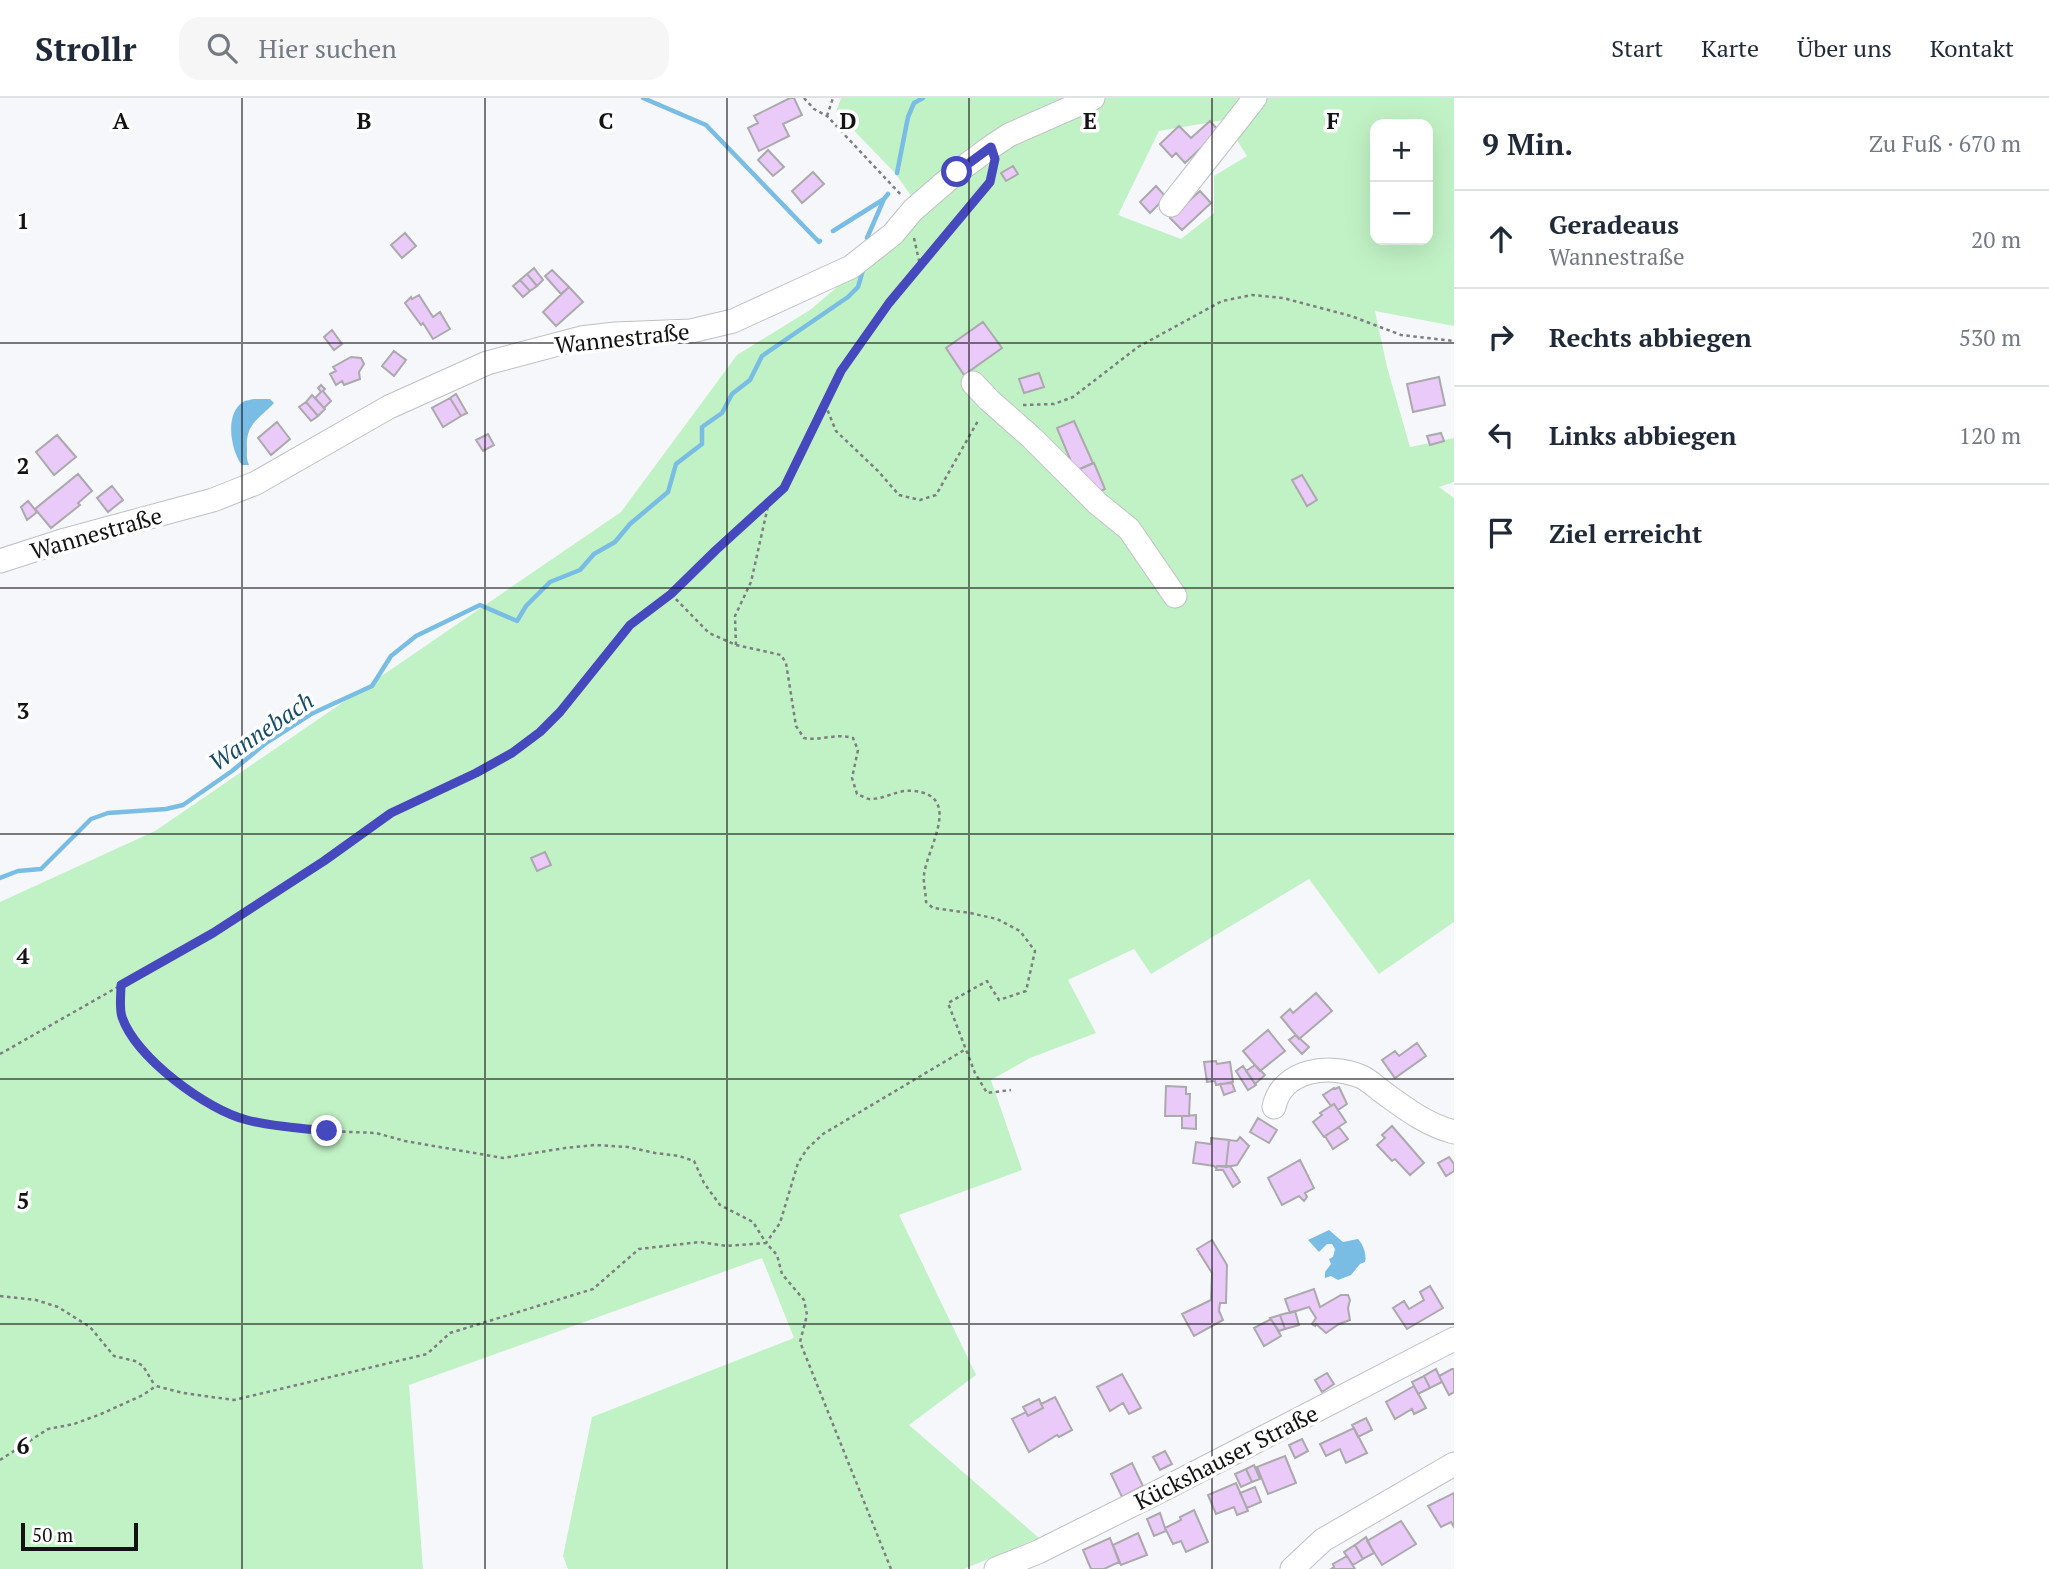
<!DOCTYPE html>
<html lang="de">
<meta charset="utf-8">
<style>
:root{--surface:#fff;--page:#f6f6f7;--text:#1f2937;--muted:#747a83;--line:#e0e1e3}
body{margin:0;font-family:"PT Serif",serif;background:var(--page);color:var(--text)}
.controls{position:absolute;right:21px;top:21px;display:grid;overflow:hidden;border-radius:14px;box-shadow:0 7px 28px #0002}
.controls button{width:63px;height:63px;display:grid;place-items:center;padding:0;border:0;border-bottom:2px solid var(--line);background:var(--surface);color:var(--text);font:35px sans-serif}
.scale{position:absolute;left:21px;bottom:18px;width:117px;box-sizing:border-box;padding-left:7px;border:4px solid #131314;border-top:0;font-size:19px;line-height:24px;white-space:nowrap;color:#131314;-webkit-text-stroke:5px #fff;paint-order:stroke}
.stop{position:absolute;width:21px;height:21px;margin:-16px;border:5px solid #4649be;border-radius:50%;background:#fff}
.stop.end{background:#4649be;border-color:#fff;box-shadow:0 2px 7px #0008}
.list{margin:0;padding:0;list-style:none}
h2{display:flex;justify-content:space-between;align-items:center;height:91px;margin:0;padding:0 28px;font-size:30px}
h2 small{font-size:23px;font-weight:400;color:var(--muted)}
.list li{display:grid;grid-template-columns:46px 1fr auto;gap:21px;align-items:center;box-sizing:border-box;height:98px;padding:0 28px;border-top:2px solid var(--line)}
.list b{display:block;font-size:26px;white-space:nowrap}
.list p{margin:0;font-size:23px;white-space:nowrap;color:var(--muted)}
.list em{font-size:23px;font-style:normal;color:var(--muted)}
.icon{flex:none;width:38px;height:38px;fill:none;stroke:currentColor;stroke-width:2;stroke-linecap:round;stroke-linejoin:round}
.map{position:relative;flex:none;width:1454px;height:1471px;overflow:hidden}
header{display:flex;align-items:center;gap:42px;box-sizing:border-box;height:98px;padding:0 35px;background:var(--surface);border-bottom:2px solid var(--line)}
header strong{font-size:33px}
nav{display:flex;gap:38px;margin-inline-start:auto;font-size:24px}
.search{width:490px;height:63px;background:var(--page);display:flex;align-items:center;gap:18px;box-sizing:border-box;padding:0 24px;border-radius:21px;color:var(--muted);font-size:26px}
main{display:flex}
aside{flex:1;background:var(--surface)}
.map>svg:first-child{display:block}
.green{fill:#c1f2c5;fill-rule:evenodd}
.water{fill:#79bde4}
.lines{fill:none;stroke-linecap:round;stroke-linejoin:round}
.stream{stroke:#79bde4;stroke-width:4.5}
.building{fill:#e9caf9;stroke:#aba9ac;stroke-width:2}
.minor-casing{stroke:#bfc0c4;stroke-width:25}
.path{stroke:#7d7e80;stroke-width:2.5;stroke-dasharray:3.5 3.5;stroke-linecap:butt}
.minor{stroke:#fff;stroke-width:23}
.route{stroke:#4649be;stroke-width:9}
.grid{fill:none;stroke:#131314;stroke-width:2;stroke-opacity:0.55}
.labels{text-anchor:middle;dominant-baseline:central;stroke-width:7;stroke-linejoin:round;paint-order:stroke}
.street-label{font-size:23px;fill:#131314;stroke:#fff}
.water-label{font-size:24px;font-style:italic;fill:#164c67;stroke:#fff}
.grid-label{font-size:23px;text-anchor:middle;font-weight:bold;fill:#131314;stroke:#fff;stroke-width:7;stroke-linejoin:round;paint-order:stroke}
</style>
<header>
<strong>Strollr</strong>
<div class="search"><svg class="icon" aria-label="search" viewBox="0 0 24 24"><circle cx="10" cy="10" r="6"/><path d="M15 15l6 6"/></svg>Hier suchen</div>
<nav><a>Start</a><a>Karte</a><a>Über uns</a><a>Kontakt</a></nav>
</header>
<main>
<div class="map">
<svg width="1454" height="1471" viewBox="0 0 1454 1471">
<rect width="100%" height="100%" fill="#f6f7fb"/>
<!-- green -->
<path class="green" d="M841 0H1454V228L1375 213 1387 269 1410 349 1454 340V384L1439 389 1454 400V824L1379 876 1309 781 1151 876 1134 851 1068 882 1096 935 1030 960 991 982 1022 1072 899 1117 976 1277 909 1327 1039 1440 964 1471H568L563 1458 592 1319 794 1240 762 1160 409 1287 423 1471H0V804L155 733 621 414 737 257 810 212 1000 51 914 102 895 75 836 14ZM1224 22 1247 58 1214 78V115L1181 141 1118 117 1159 33ZM1375 26H1428V142H1375Z"/>
<!-- water -->
<path class="water" d="M254 301H270L274 305C258 322 245 326 247 351 247 357 246 360 249 367H242C231 353 224 316 243 304 246 302 250 302 254 301Z
M1329 1132 1343 1144 1358 1141C1363 1146 1367 1157 1365 1164L1360 1166 1351 1177 1338 1182 1331 1178 1325 1180V1174L1331 1166 1329 1161 1333 1159 1335 1151 1332 1146H1327L1319 1154 1308 1142Z"/>
<g class="lines">
<!-- stream -->
<path class="stream" d="M643 0 706 27 819 144 820 143
M897 75 908 19 914 5 923 0
M833 133 884 101
M867 140 884 101 888 96
M0 780 18 773 41 771 91 721 108 715 166 711 183 707 232 673 266 645 311 616 372 588 391 558 416 538 480 507 517 523 526 508 550 484 580 472 594 456 615 444 630 426 668 394 676 366 702 346V329L722 315 732 296 750 282 762 258 848 199 858 189 863 172"/>
</g>
<!-- building -->
<path class="building" d="M790 0H794L802 17 783 26 789 38 759 53 748 30 758 25 754 18Z
M1210 23 1219 33 1185 65 1176 55 1172 59 1160 46 1179 28 1191 40Z
M768 52 784 69 773 78 758 62Z
M1013 68 1018 76 1006 83 1001 75Z
M813 74 824 86 802 105 792 93Z
M1156 88 1166 99 1150 115 1140 104Z
M1200 93 1211 105 1182 132 1170 120Z
M405 135 416 148 402 160 391 147Z
M534 170 543 182 537 188 527 176Z
M552 172 569 189 561 196 545 178Z
M527 176 537 188 530 193 520 182Z
M520 182 530 193 523 199 513 188Z
M569 189 583 204 556 228 543 214Z
M419 197 433 219 440 214 450 231 433 241 423 225 421 227 405 205 411 199 412 201Z
M983 224 1002 250 964 277 946 250Z
M332 232 342 246 334 252 324 239Z
M394 253 406 262 394 278 382 268Z
M351 259 361 260 364 266 359 274 360 281 344 287 342 283 336 287 330 276 336 273 333 269Z
M1039 275 1044 289 1024 295 1019 281Z
M1439 279 1445 307 1413 314 1407 286Z
M321 287 325 291 323 293 331 303 324 310 315 300 321 294 318 290Z
M456 296 467 315 461 318 450 300Z
M312 297 325 311 318 318 306 304Z
M450 300 461 318 443 329 432 310Z
M306 304 318 318 311 323 299 309Z
M1074 323 1093 365 1075 373 1057 330Z
M277 324 290 341 271 357 258 340Z
M1441 335 1444 343 1430 347 1427 338Z
M488 336 494 347 483 353 476 342Z
M57 337 76 359 54 377 36 354Z
M1094 365 1105 391 1092 397 1080 371Z
M78 376 92 393 78 405 80 407 51 430 35 411Z
M1302 377 1317 402 1307 408 1292 382Z
M112 388 123 402 108 414 97 400Z
M28 403 37 414 27 422 21 409Z
M545 754 551 767 537 773 531 760Z
M1316 895 1332 913 1299 941 1281 919 1290 911 1293 915Z
M1268 932 1285 953 1260 973 1243 953Z
M1296 937 1309 949 1302 956 1289 942Z
M1417 945 1426 958 1395 980 1382 962 1395 953 1399 958Z
M1216 963 1217 966 1230 964 1233 984 1216 987 1215 983 1207 984 1204 964Z
M1255 967 1265 977 1255 986 1246 973Z
M1243 968 1256 987 1248 992 1236 973Z
M1232 985 1235 993 1224 997 1220 986Z
M1166 988 1186 989V996H1190L1189 1018H1165Z
M1339 989 1347 1006 1338 1012 1334 1006 1331 1008 1323 997 1334 990 1335 991Z
M1334 1006 1346 1024 1324 1039 1313 1024 1322 1017 1320 1015Z
M1196 1017V1031L1182 1030V1018Z
M1258 1020 1277 1032 1269 1045 1250 1034Z
M1392 1028 1424 1065 1410 1077 1395 1061 1392 1063 1377 1047 1385 1040 1382 1037Z
M1339 1029 1348 1041 1333 1051 1325 1038Z
M1240 1039 1249 1048 1237 1067 1226 1069 1229 1042 1237 1043Z
M1211 1040 1229 1042 1226 1069 1217 1068 1216 1070 1214 1068 1193 1065 1196 1044 1211 1046Z
M1449 1059 1454 1066V1073L1446 1078 1438 1065Z
M1300 1062 1314 1090 1305 1095 1307 1099 1304 1103 1299 1098 1282 1107 1268 1080Z
M1217 1068H1230L1240 1084 1233 1089 1223 1072H1216Z
M1212 1142 1227 1167 1226 1205H1220L1219 1213 1223 1222 1194 1238 1182 1216 1211 1202 1212 1175 1197 1151Z
M1430 1188 1443 1210 1407 1231 1393 1210 1404 1203 1409 1211 1424 1202 1420 1194Z
M1314 1191 1320 1209 1341 1197H1348L1350 1202 1348 1210 1350 1222 1339 1226 1326 1235 1316 1226 1315 1228 1312 1226 1316 1220 1309 1209 1290 1215 1285 1201Z
M1295 1213 1299 1227 1285 1231 1280 1217Z
M1280 1217 1285 1231 1279 1233 1270 1220Z
M1271 1221 1281 1238 1264 1248 1254 1230Z
M1436 1271 1442 1284 1430 1290 1424 1278Z
M1452 1271H1454V1294L1449 1297 1439 1278Z
M1327 1275 1334 1286 1322 1294 1315 1282Z
M1122 1276 1141 1310 1129 1316 1123 1305 1110 1313 1097 1289Z
M1424 1278 1430 1290 1418 1296 1412 1284Z
M1414 1288 1426 1310 1414 1316 1412 1311 1395 1321 1386 1304Z
M1055 1299 1072 1332 1059 1339 1057 1337 1029 1354 1012 1321 1026 1314 1028 1318 1043 1310 1041 1306Z
M1039 1301 1043 1310 1028 1318 1023 1309Z
M1366 1320 1372 1332 1358 1339 1352 1327Z
M1354 1330 1367 1355 1346 1365 1340 1351 1326 1358 1320 1346Z
M1302 1341 1308 1353 1295 1360 1289 1347Z
M1165 1353 1172 1366 1160 1372 1153 1359Z
M1285 1358 1296 1385 1268 1396 1257 1369Z
M1132 1365 1143 1388 1122 1399 1111 1376Z
M1254 1367 1260 1381 1252 1384 1246 1371Z
M1246 1371 1252 1384 1241 1389 1235 1376Z
M1236 1385 1248 1413 1237 1417 1234 1409 1216 1416 1208 1397Z
M1255 1389 1261 1404 1247 1410 1240 1395Z
M1454 1395V1429L1451 1424 1441 1429 1428 1408Z
M1194 1412 1208 1444 1186 1454 1181 1443 1173 1446 1165 1430 1181 1422 1180 1419Z
M1160 1415 1166 1433 1154 1438 1147 1421Z
M1401 1423 1416 1446 1382 1467 1367 1443Z
M1138 1435 1147 1457 1121 1467 1113 1447Z
M1366 1439 1374 1455 1363 1461 1355 1447Z
M1110 1440 1119 1464 1104 1471H1091L1083 1452Z
M1355 1447 1363 1461 1353 1467 1344 1454Z
M1347 1458 1355 1471H1331L1334 1469 1333 1466Z"/>
<g class="lines">
<!-- minor casing -->
<g class="minor-casing">
<path id="minor" d="M1171 107 1255 0
M973 285 989 302 1032 340 1097 405 1129 431 1175 498
M0 463 65 442 213 402 256 385 389 309 487 265 581 240 615 236 691 233 733 223 851 169 893 136 913 112 957 74 991 49 1009 37 1093 0
M1274 1009C1282 971 1330 965 1362 979 1370 983 1377 990 1384 995 1406 1011 1427 1027 1454 1034
M996 1471 1038 1454 1160 1393 1454 1241
M1292 1471 1323 1442 1454 1366"/>
</g>
<!-- path -->
<path class="path" d="M804 0 814 11 827 18 902 98
M827 18 833 0
M914 140 920 167
M825 306 836 333 878 373 899 397 920 402 936 397 979 321
M1023 307 1054 306 1073 299 1138 249 1222 203 1252 197 1283 200 1351 218 1401 237 1454 243
M671 496 709 535 736 547 781 557 786 565 796 628 804 640C821 643 836 635 853 640L858 652 852 680 857 696C862 698 868 702 872 701 888 700 898 691 914 693 963 698 927 750 924 777 923 785 926 795 926 804L933 810 970 815 997 821 1020 833 1035 853 1026 893 999 902 987 883 948 905 975 975 987 995 1011 992
M736 547 735 518 751 484 768 408
M121 887 122 918 132 937 154 965 211 1008 247 1022 327 1033 376 1035 405 1043 503 1060 565 1050 595 1047 628 1049 655 1055 679 1058 694 1063 704 1085 720 1107 753 1124 766 1145 780 1125 798 1065 807 1051 823 1036 966 951
M0 956 213 835 324 763 391 715 476 675 512 655 540 634 560 614 630 527 671 496 716 452 769 407 784 390 841 273 889 205 990 84 992 74
M0 1198 36 1202 58 1209 90 1229 114 1258 135 1263 143 1268 155 1288
M0 1362 48 1331 74 1326 101 1316 143 1297 156 1288 183 1295 234 1302 427 1256 450 1235 593 1191 639 1151 700 1144 726 1148 766 1145 777 1157 782 1176 804 1202 807 1217 800 1244 891 1471"/>
<!-- minor -->
<use href="#minor" class="minor"/>
</g>
<g class="lines">
<!-- route -->
<path class="route" d="M327 1033C301 1030 273 1029 247 1022 207 1012 136 960 122 919 119 910 121 897 121 887L213 835 324 763 391 715 476 675 512 655 540 634 560 614 630 527 671 496 716 452 784 390 841 273 889 205 990 84 995 61 991 49 957 74"/>
</g>
<!-- grid -->
<path class="grid" d="M242 0V1471M485 0V1471M727 0V1471M969 0V1471M1212 0V1471M0 245H1454M0 490H1454M0 736H1454M0 981H1454M0 1226H1454"/>
<g class="labels">
<!-- street labels -->
<g class="street-label">
<text transform="translate(622 240) rotate(-6)">Wannestraße</text>
<text transform="translate(96 435) rotate(-16)">Wannestraße</text>
<text transform="translate(1226 1359) rotate(-27)">Kückshauser Straße</text>
</g>
<!-- water labels -->
<g class="water-label">
<text transform="translate(261 633) rotate(-34)">Wannebach</text>
</g>
</g>
<g class="grid-label">
<text x="121" y="31">A</text>
<text x="364" y="31">B</text>
<text x="606" y="31">C</text>
<text x="848" y="31">D</text>
<text x="1090" y="31">E</text>
<text x="1333" y="31">F</text>
<text x="23" y="131">1</text>
<text x="23" y="376">2</text>
<text x="23" y="621">3</text>
<text x="23" y="866">4</text>
<text x="23" y="1111">5</text>
<text x="23" y="1356">6</text>
</g>
</svg>
<div class="controls">
<button>+</button>
<button>−</button>
</div>
<div class="scale">50 m</div>
<div class="stop" style="left:957px;top:74px"></div>
<div class="stop end" style="left:327px;top:1033px"></div>
</div>
<aside>
<h2>9 Min.<small>Zu Fuß · 670 m</small></h2>
<ul class="list">
<li><svg class="icon" aria-label="ahead" viewBox="0 0 24 24"><path d="M12 20V5M6 11l6-6 6 6"/></svg><div><b>Geradeaus</b><p>Wannestraße</p></div><em>20 m</em></li>
<li><svg class="icon" aria-label="right" viewBox="0 0 24 24"><path d="M7 20v-9h11M14 6l5 5-5 5"/></svg><div><b>Rechts abbiegen</b></div><em>530 m</em></li>
<li><svg class="icon" aria-label="left" viewBox="0 0 24 24"><path d="M17 20v-9H6M10 6l-5 5 5 5"/></svg><div><b>Links abbiegen</b></div><em>120 m</em></li>
<li><svg class="icon" aria-label="arrive" viewBox="0 0 24 24"><path d="M6 21V4h12l-3 4 3 4H6"/></svg><div><b>Ziel erreicht</b></div></li>
</ul>
</aside>
</main>
